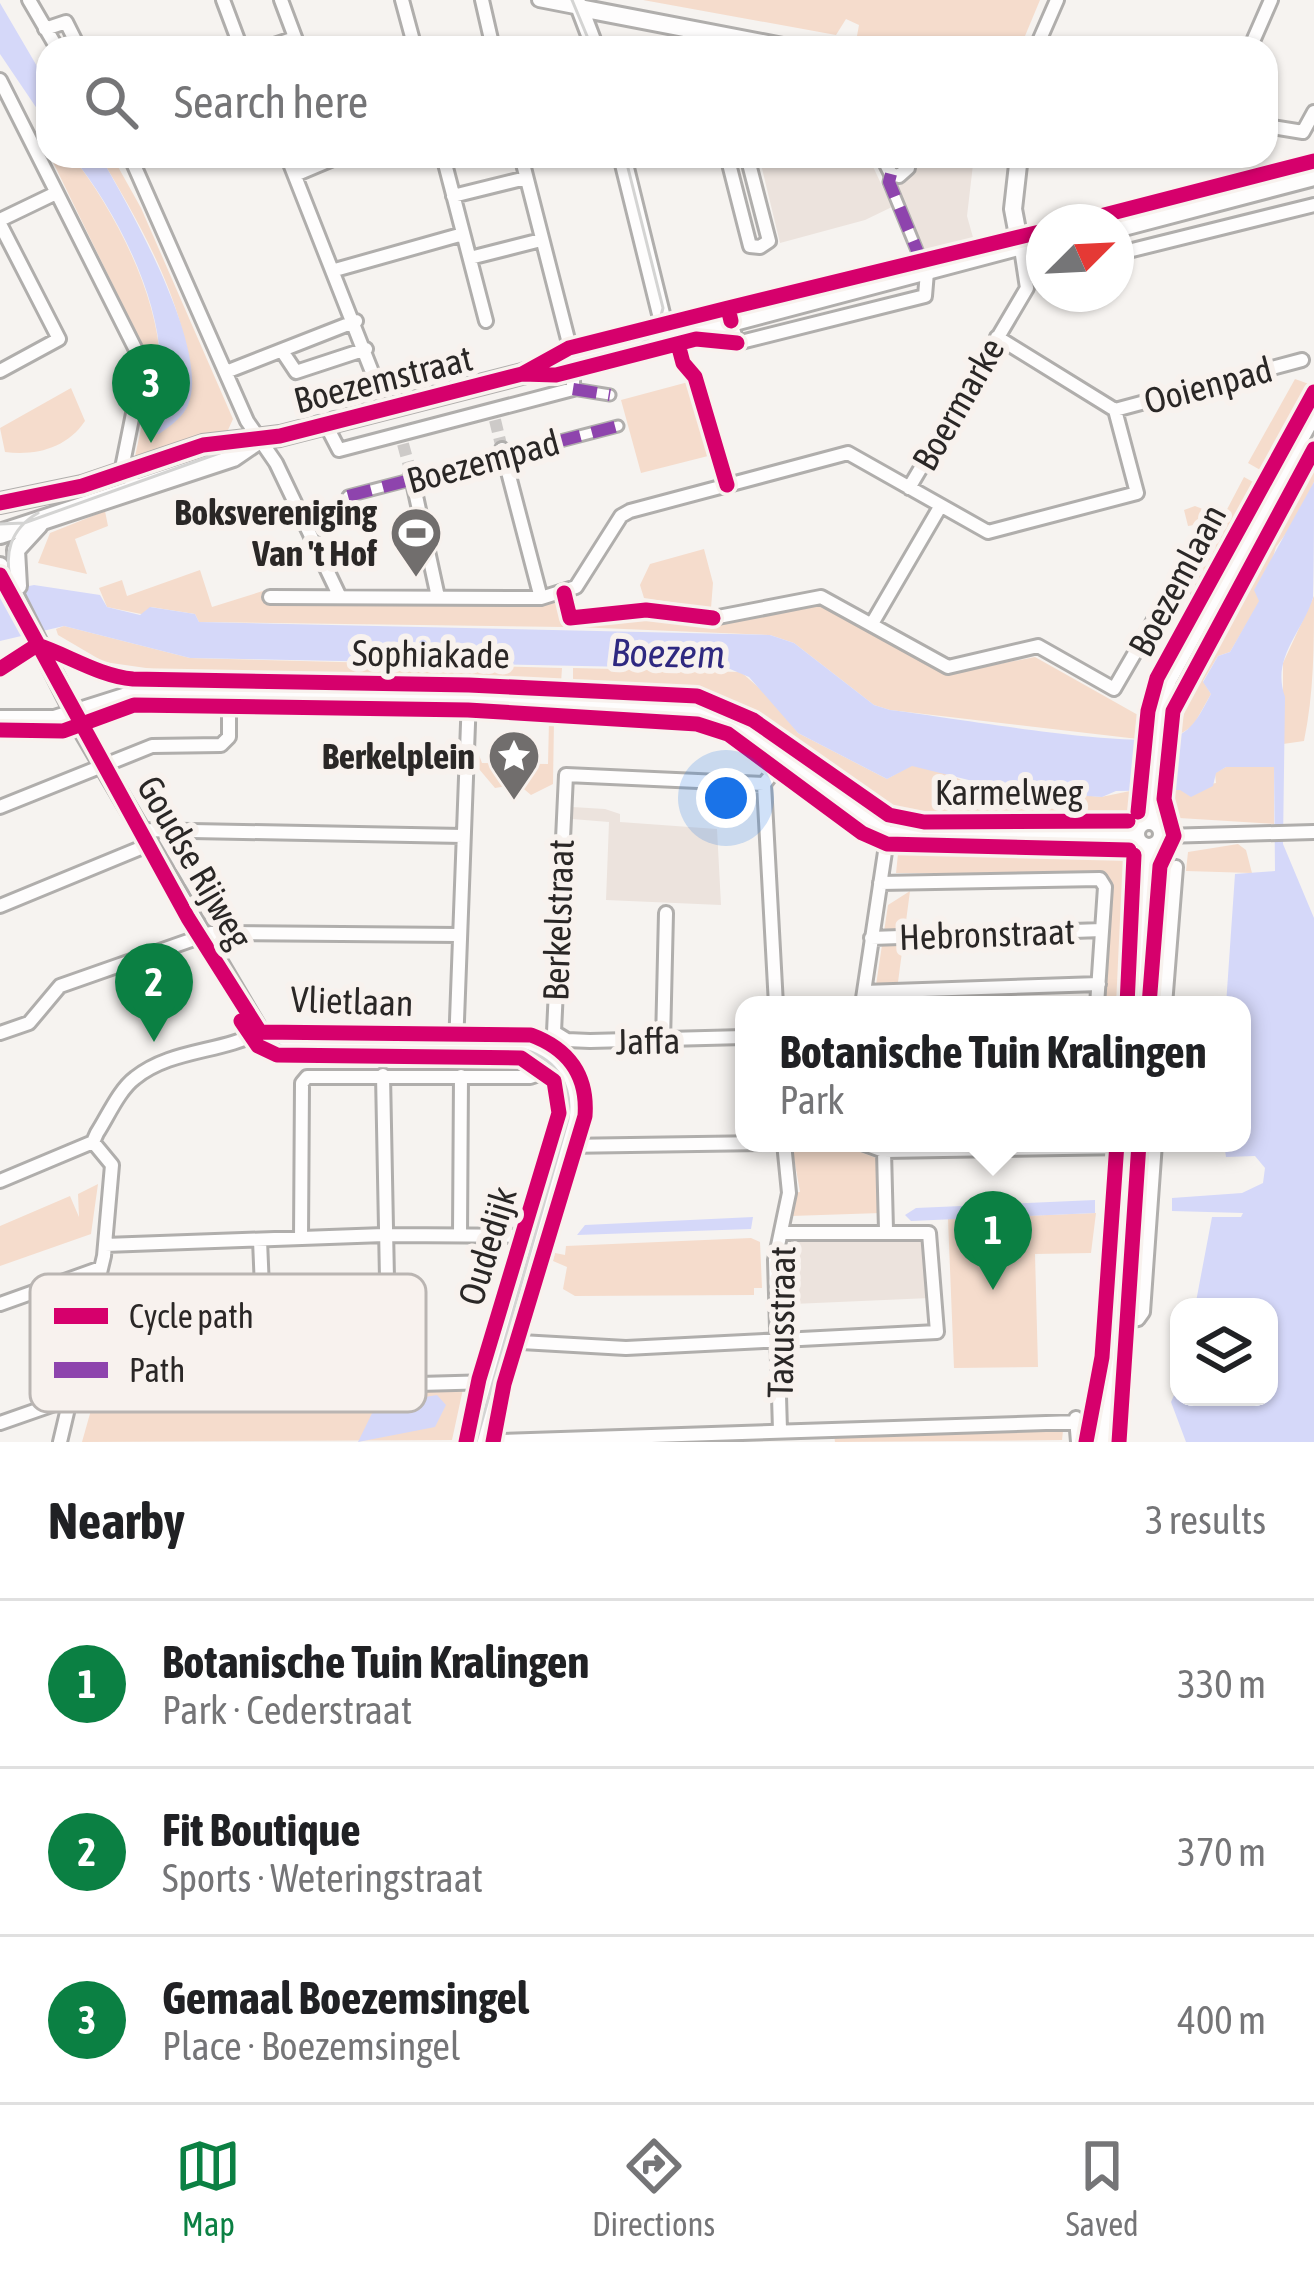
<!DOCTYPE html>
<meta charset="utf-8">
<style>
:root{--surface:#fff;--page:#f2f2f2;--text:#202124;--muted:#757577;--line:#e0e0e0;--accent:#0b8043}
body{margin:0;font-family:"Asap Condensed",sans-serif;background:var(--page);color:var(--text)}
.controls{position:absolute;right:36px;bottom:36px;display:grid;overflow:hidden;border-radius:24px;box-shadow:0 3px 9px #0004}
.controls button{width:108px;height:108px;display:grid;place-items:center;padding:0;border:0;border-bottom:3px solid var(--line);background:var(--surface);color:var(--text);font:60px sans-serif}
.compass{position:absolute;left:1026px;top:204px;width:108px;height:108px;border-radius:50%;background:var(--surface);box-shadow:0 3px 9px #0004;rotate:66deg}
.you{position:absolute;left:726px;top:798px;width:42px;height:42px;margin:-30px;border:9px solid #fff;border-radius:50%;background:#1a73e8;box-shadow:0 0 0 18px #1a73e833}
.badge{display:grid;place-items:center;width:78px;height:78px;border-radius:50%;background:var(--accent);color:#fff;font-size:39px;font-weight:700}
.pin{position:absolute;translate:-50% -99px;filter:drop-shadow(0 3px 6px #0008)}
.pin::after{content:'';position:absolute;top:63px;width:42px;height:36px;background:inherit;clip-path:polygon(0 0,100% 0,50% 100%)}
.popup{position:absolute;left:735px;top:996px;width:516px;height:156px;box-sizing:border-box;display:grid;place-content:center;border-radius:24px;background:var(--surface);filter:drop-shadow(0 3px 9px #0005);font-size:39px;white-space:nowrap;color:var(--muted)}
.popup b{font-size:45px;color:var(--text)}
.popup::after{content:'';position:absolute;left:50%;top:100%;margin-left:-24px;border:24px solid transparent;border-top-color:var(--surface)}
.list{margin:0;padding:0;list-style:none}
h2{display:flex;justify-content:space-between;align-items:center;height:156px;margin:0;padding:0 48px;font-size:51px}
h2 small{font-size:39px;font-weight:400;color:var(--muted)}
.list li{display:grid;grid-template-columns:78px 1fr auto;gap:36px;align-items:center;box-sizing:border-box;height:168px;padding:0 48px;border-top:3px solid var(--line)}
.list b{display:block;font-size:45px;white-space:nowrap}
.list p{margin:0;font-size:39px;white-space:nowrap;color:var(--muted)}
.list em{font-size:39px;font-style:normal;color:var(--muted)}
.icon{flex:none;width:66px;height:66px;fill:none;stroke:currentColor;stroke-width:2;stroke-linecap:round;stroke-linejoin:round}
.map{position:relative;flex:none;width:1314px;height:1442px;overflow:hidden}
.search{position:absolute;background:var(--surface);box-shadow:0 3px 9px #0004;left:36px;right:36px;top:36px;height:132px;display:flex;align-items:center;gap:30px;box-sizing:border-box;padding:0 42px;border-radius:36px;color:var(--muted);font-size:45px}
.sheet{height:660px;background:var(--surface)}
nav{display:flex;justify-content:space-around;align-items:center;box-sizing:border-box;height:168px;border-top:3px solid var(--line);background:var(--surface);font-size:33px;color:var(--muted)}
nav a{display:grid;justify-items:center;gap:6px}
nav .on{color:var(--accent)}
.map>svg:first-child{display:block}
.built{fill:#ece3dd}
.green{fill:#f5dccc}
.water{fill:#d5d8f9}
.lines{fill:none;stroke-linecap:round;stroke-linejoin:round}
.minor-tunnel{stroke:#cdcac8;stroke-width:12;stroke-dasharray:12 6;stroke-linecap:butt}
.pedestrian-casing{stroke:#b0aeac;stroke-width:15}
.minor-casing{stroke:#b0aeac;stroke-width:18}
.tertiary-casing{stroke:#b0aeac;stroke-width:22}
.secondary-casing{stroke:#b0aeac;stroke-width:24}
.pedestrian{stroke:#fefdfd;stroke-width:9}
.minor{stroke:#fefdfd;stroke-width:12}
.tertiary{stroke:#fefdfd;stroke-width:16}
.secondary{stroke:#fefdfd;stroke-width:18}
.tram{stroke:#d4d4d3;stroke-width:3}
.quiet{stroke:#8e44ad;stroke-width:12;stroke-dasharray:24 12;stroke-linecap:butt}
.cycleway-casing{stroke:#f8f2ee;stroke-width:22}
.cycleway{stroke:#d6006c;stroke-width:15}
.labels{text-anchor:middle;dominant-baseline:central;stroke-width:12;stroke-linejoin:round;paint-order:stroke}
.street-label{font-size:36px;fill:#2a2726;stroke:#f8f2ee}
.poi-label{font-size:36px;font-weight:bold;fill:#2a2726;stroke:#f8f2ee;text-anchor:end}
.water-label{font-size:39px;font-style:italic;fill:#2f2980;stroke:#f8f2ee}
.key{fill:#f8f2ee;stroke:#bab5b2;stroke-width:3}
.key-label{font-size:33px;fill:#2a2726}
</style>
<div class="map">
<svg width="1314" height="1442" viewBox="0 0 1314 1442">
<rect width="100%" height="100%" fill="#f6f3f0"/>
<!-- built -->
<path class="built" d="M759 156H868L892 207 865 220 780 243Z
M912 156H974L967 216 974 241 924 254 892 183Z
M572 807 605 809 620 814V822L717 829 721 905 606 900 609 822 572 819Z
M927 1234 930 1298 793 1304 790 1241Z"/>
<!-- green -->
<path class="green" d="M643 0H1040L1020 48H904L857 36 859 25 846 19 836 35Z
M50 156H72C113 208 157 292 160 360 161 383 152 410 147 433L191 394C191 311 141 226 100 156H112L141 208 233 419 228 430 134 461 154 369Z
M1295 379 1309 384 1262 471 1248 463Z
M692 381 712 455 641 473 621 400Z
M71 388 85 421C67 448 36 456 5 452L0 428Z
M1314 462V482L1299 516 1276 547 1260 601 1230 652 1218 656 1203 681 1211 694 1193 726 1177 736 1195 678Z
M1244 477 1255 483 1191 599 1184 578 1198 574 1195 556 1209 551 1200 524 1188 526 1184 510 1195 506 1223 517Z
M105 511 108 526 75 539 87 574 38 563 50 533Z
M704 549 713 583 711 608 644 598 640 585 650 564Z
M200 570 212 607 266 590 275 599 540 606 558 602 564 627 199 622 195 614 151 607 146 615 107 607 99 588 122 580 127 596Z
M1314 596C1314 646 1314 693 1304 741L1283 744V663Z
M818 601 946 674 1035 657 1138 715V739L890 710 874 705 794 643 770 635 575 627 576 620H617L649 611 725 622Z
M64 626 190 658 562 668 561 683 160 670 104 662 58 635 56 629Z
M573 668 741 672 774 701 798 733 887 779 912 765 943 771 967 783 1101 797 1135 790 1131 811 1100 824H924L889 814 755 713 722 697 573 684Z
M549 721H554L553 784 531 795 518 784 495 788 479 769V755L482 763 548 764Z
M1226 767H1274V824L1179 818 1172 791 1216 783 1215 773Z
M1238 844 1246 850 1252 873 1186 871 1188 852Z
M898 854 1123 858 1128 863 1121 1005 1101 1003 1111 887 1096 873H896Z
M910 891 895 1005H873L888 905Z
M852 1149 879 1159 881 1213 791 1216 792 1193 800 1192 793 1152Z
M98 1184 91 1234 0 1266V1226L70 1196 79 1217 78 1194Z
M1096 1213 1091 1253 1035 1254 1038 1367 954 1368 948 1219Z
M751 1238 760 1242 762 1288H754V1295L575 1296 563 1289 567 1267 553 1261 555 1253 565 1255 566 1246Z
M78 1307 63 1384 58 1386 52 1370 39 1375 37 1370 47 1365 33 1355 44 1344 30 1331Z
M463 1389 452 1440 82 1442 93 1403Z
M1064 1422 1062 1440 835 1442 834 1435Z"/>
<!-- water -->
<path class="water" d="M0 3 48 85V125L0 54Z
M72 156H100C127 203 216 357 186 409 180 419 169 427 159 434H147C151 410 161 384 160 360 158 292 114 208 72 156Z
M1314 482C1314 513 1314 571 1313 598 1302 633 1271 658 1285 697L1283 844 1314 918V1442H1186L1171 1402 1179 1384V1397H1269V1307H1195L1212 1217H1241L1243 1213 1172 1211V1198L1242 1193 1263 1183 1265 1168 1255 1156 1226 1157 1225 1150 1218 1151 1219 1143H1242V1005H1226L1235 874 1275 871 1274 767H1226L1216 773 1213 786 1191 797 1180 790 1116 791 1102 797 1013 791 912 766 887 779 798 733 749 677 730 669 190 658 64 626 0 641V592L34 585 100 595 107 607 140 615 150 607 195 614 199 622 770 635 794 643 874 705 890 710C944 716 1136 751 1176 736 1194 730 1202 710 1211 694L1203 682 1218 656 1230 652 1259 601 1254 590Z
M1095 1200V1213L911 1221 905 1215 916 1208Z
M753 1217 751 1229 577 1235 585 1225Z
M437 1395 446 1405 435 1427 358 1442 376 1405Z"/>
<g class="lines">
<!-- minor-tunnel -->
<path class="minor-tunnel" d="M372 372 377 393
M495 420 502 449
M403 444 411 473"/>
<!-- pedestrian casing -->
<g class="pedestrian-casing">
<path id="pedestrian" d="M891 174 889 182 921 260
M573 389 610 395
M348 496 618 426"/>
</g>
<!-- minor casing -->
<g class="minor-casing">
<path id="minor" d="M29 0 57 48
M223 0 241 48
M281 0 299 48
M402 0 415 48
M482 0 493 48
M539 0 580 8
M45 29 66 22 79 48
M265 48 295 38
M1036 48 1057 0
M1250 48 1271 0
M0 80 143 364 123 463 135 488
M1266 126 1303 132 1314 112
M130 156 247 421 276 463 339 595
M287 156 372 372
M443 156 486 321
M727 156 750 246 760 247 769 241 747 156
M882 156 891 174 899 176 908 168 906 156
M295 175 340 156
M453 196 526 178
M0 220 54 194
M0 224 59 339 0 371
M1116 254 1314 205
M470 258 541 240
M335 270 463 234
M1026 277 1044 272
M731 321 737 343 925 296 927 272
M282 351 296 372 366 349
M226 372 356 321
M1115 410 1302 360
M326 425 339 450 573 389V359L521 156
M502 449 541 598
M411 473 438 597
M909 488 1027 288 1022 255
M270 597 541 598 576 587 621 516 630 511 848 453 988 532 1137 493 1115 410 997 337
M713 618 821 597 948 667 1038 646 1114 689 1165 601 1184 599 1204 611
M873 622 940 507
M0 717H54L136 691 503 697 694 711 751 733 888 832 1135 835
M0 807 152 746 221 745 229 737V693
M140 830 463 836
M1163 836 1314 832
M880 883 1100 879 1105 887 1097 1005
M0 906 148 845
M871 938 1102 930
M864 992 1099 984
M776 1005 764 784 783 759
M862 1005 888 832
M1165 1005 1176 867
M554 1032 567 1040 590 1041 744 1037
M0 1033 29 1023 60 986 211 933 459 935
M663 1042 666 913
M456 1047 469 697
M383 1075 389 1381
M862 1143 884 1151 1127 1147
M564 1146 765 1143
M884 1151 886 1230
M0 1181 93 1142
M460 1234 461 1076
M301 1238 302 1083 307 1077H530L545 1072 554 1032 566 775 764 784
M260 1240 266 1385
M105 1245 384 1235 536 1236
M0 1304 101 1268
M91 1316 173 1314 180 1303
M1117 1322 1138 1319 1143 1312 1155 1143
M505 1341 626 1348 937 1332 929 1233H782
M1076 1418 1078 1442
M0 1423 86 1393 492 1382
M780 1430 775 1260 789 1193 784 1143
M479 1437 500 1441 1106 1421
M60 1442 104 1256 112 1165 93 1142 97 1133C108 1116 119 1090 135 1078 171 1049 220 1053 260 1032"/>
</g>
<!-- tertiary casing -->
<g class="tertiary-casing">
<path id="tertiary" d="M579 6 595 48
M580 8 788 48
M622 156 665 330
M1019 156 1013 209 1020 246
M0 566 85 735 260 1032 292 1045 524 1047C556 1056 574 1080 573 1113L479 1442
M18 586 16 550 39 525"/>
</g>
<!-- secondary casing -->
<g class="secondary-casing">
<path id="secondary" d="M1116 228 1314 176
M723 324 1044 239
M0 503 82 486 203 445 280 436 522 374 665 330 731 321
M0 534 233 457 258 440
M1135 834a14 14 0 1 1 28 0a14 14 0 1 1-28 0Z
M1147 820 1155 722 1167 680 1314 411
M1137 1005 1153 848
M1104 1442 1117 1322 1127 1143"/>
</g>
<!-- pedestrian -->
<use href="#pedestrian" class="pedestrian"/>
<!-- minor -->
<use href="#minor" class="minor"/>
<!-- tertiary -->
<use href="#tertiary" class="tertiary"/>
<!-- secondary -->
<use href="#secondary" class="secondary"/>
<!-- tram -->
<path class="tram" d="M572 0 592 48
M38 513C10 529 3 555 12 584L185 919 258 1033 287 1049 525 1050C558 1060 573 1087 568 1119L476 1442
M0 524 24 523 239 446 640 345 657 331 663 308 625 156"/>
<!-- quiet -->
<path class="quiet" d="M891 174 889 182 921 260
M573 389 610 395
M348 496 618 426"/>
<!-- cycleway casing -->
<g class="cycleway-casing">
<path id="cycleway" d="M1077 222 1314 161
M731 321 728 308 1044 231
M678 344 683 363 695 377 727 485
M522 374 569 348 728 308
M0 503 82 486 203 445 280 436 522 374 556 375 696 339 737 343
M0 575 188 918 260 1032 531 1035C569 1049 588 1076 585 1116L504 1384 493 1442
M564 593 570 618 646 610 713 618
M0 669 37 645C68 655 99 676 133 679L469 685 697 696 753 720 889 815 924 822 1128 821
M0 730 63 731 134 705 468 710 697 724 728 734 862 833 887 844 1129 850
M1138 812 1148 711 1157 678 1314 392
M1127 1005 1134 855
M1149 1005 1160 866 1174 836 1164 799 1173 711 1314 449
M241 1021 258 1046 277 1055 521 1058 554 1081 559 1113 479 1379 466 1442
M1086 1442 1102 1357 1117 1143
M1119 1442 1139 1143"/>
</g>
<!-- cycleway -->
<use href="#cycleway" class="cycleway"/>
</g>
<!-- icons -->
<defs>
<g id="stadium-pin" transform="scale(2.7)"><path d="M0 17L-7.5 6A9.5 9.5 0 1 1 7.5 6Z" fill="#716e6d" stroke="#f8f2ee"/><path d="M0-5a6.5 5 0 1 0 0 10a6.5 5 0 1 0 0-10ZM-3.5-1.8h7v3.6h-7Z" fill="#fff"/></g>
<g id="sight-pin" transform="scale(2.7)"><path d="M0 17L-7.5 6A9.5 9.5 0 1 1 7.5 6Z" fill="#716e6d" stroke="#f8f2ee"/><path d="M0-6L1.8-2.2L6-1.7L2.9 1.2L3.7 5.4L0 3.3L-3.7 5.4L-2.9 1.2L-6-1.7L-1.8-2.2Z" fill="#fff"/></g>
</defs>
<g fill-rule="evenodd">
<use href="#stadium-pin" x="416" y="533"/>
<use href="#sight-pin" x="514" y="756"/>
</g>
<g class="labels">
<!-- street labels -->
<g class="street-label">
<text transform="translate(383 379) rotate(-14)">Boezemstraat</text>
<text transform="translate(1208 385) rotate(-15)">Ooienpad</text>
<text transform="translate(958 404) rotate(-60)">Boermarke</text>
<text transform="translate(483 461) rotate(-15)">Boezempad</text>
<text transform="translate(1177 580) rotate(-62)">Boezemlaan</text>
<text transform="translate(431 654) rotate(1)">Sophiakade</text>
<text x="1009" y="792">Karmelweg</text>
<text transform="translate(195 862) rotate(60)">Goudse Rijweg</text>
<text transform="translate(558 920) rotate(-88)">Berkelstraat</text>
<text transform="translate(987 934) rotate(-2)">Hebronstraat</text>
<text transform="translate(352 1001) rotate(2)">Vlietlaan</text>
<text transform="translate(648 1041) rotate(-1)">Jaffa</text>
<text transform="translate(487 1246) rotate(-73)">Oudedijk</text>
<text transform="translate(781 1322) rotate(-89)">Taxusstraat</text>
</g>
<!-- poi labels -->
<g class="poi-label">
<text x="377" y="512">Boksvereniging<tspan x="377" dy="41">Van 't Hof</tspan></text>
<text x="475" y="756">Berkelplein</text>
</g>
<!-- water labels -->
<g class="water-label">
<text transform="translate(668 653) rotate(1)">Boezem</text>
</g>
</g>
<!-- legend -->
<rect x="30" y="1274" width="396" height="138" rx="18" class="key"/>
<rect x="54" y="1308" width="54" height="16" fill="#d6006c"/>
<rect x="54" y="1362" width="54" height="16" fill="#8e44ad"/>
<g class="key-label">
<text x="129" y="1328">Cycle path</text>
<text x="129" y="1382">Path</text>
</g>
</svg>
<div class="controls">
<button><svg class="icon" aria-label="layers" viewBox="0 0 24 24"><path d="M12 4l9 5-9 5-9-5zM3 14l9 5 9-5"/></svg></button>
</div>
<svg class="compass" viewBox="-18 -18 36 36"><path d="M0-13l5 13h-10z" fill="#e53935"/><path d="M0 13l5-13h-10z" fill="#757577"/></svg>
<div class="you"></div>
<div class="pin badge" style="left:993px;top:1290px">1</div>
<div class="popup"><b>Botanische Tuin Kralingen</b>Park</div>
<div class="pin badge" style="left:154px;top:1042px">2</div>
<div class="pin badge" style="left:151px;top:443px">3</div>
<div class="search"><svg class="icon" aria-label="search" viewBox="0 0 24 24"><circle cx="10" cy="10" r="6"/><path d="M15 15l6 6"/></svg>Search here</div>
</div>
<section class="sheet">
<h2>Nearby<small>3 results</small></h2>
<ul class="list">
<li><span class="badge">1</span><div><b>Botanische Tuin Kralingen</b><p>Park · Cederstraat</p></div><em>330 m</em></li>
<li><span class="badge">2</span><div><b>Fit Boutique</b><p>Sports · Weteringstraat</p></div><em>370 m</em></li>
<li><span class="badge">3</span><div><b>Gemaal Boezemsingel</b><p>Place · Boezemsingel</p></div><em>400 m</em></li>
</ul>
</section>
<nav>
<a class="on"><svg class="icon" aria-label="map" viewBox="0 0 24 24"><path d="M3 6l6-2 6 2 6-2v14l-6 2-6-2-6 2zM9 4v14M15 6v14"/></svg>Map</a>
<a><svg class="icon" aria-label="directions" viewBox="0 0 24 24"><path d="M12 3l9 9-9 9-9-9zM9 14v-3h6M13 9l2 2-2 2"/></svg>Directions</a>
<a><svg class="icon" aria-label="saved" viewBox="0 0 24 24"><path d="M7 4h10v16l-5-4-5 4z"/></svg>Saved</a>
</nav>
